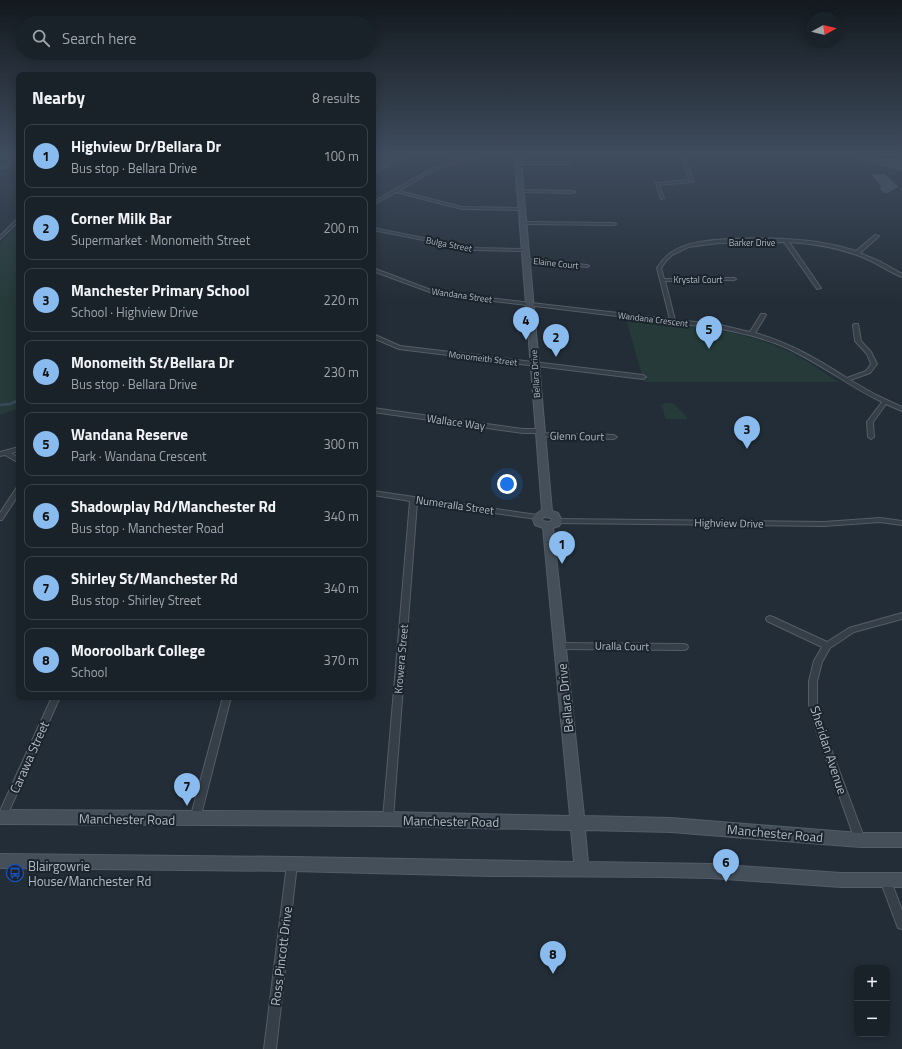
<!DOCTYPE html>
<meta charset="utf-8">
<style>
:root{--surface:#1a2229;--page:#232a31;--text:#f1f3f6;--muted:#9fa4a8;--line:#383f46;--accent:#8abbef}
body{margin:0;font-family:"Titillium Web",sans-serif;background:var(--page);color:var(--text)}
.controls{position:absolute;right:12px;bottom:12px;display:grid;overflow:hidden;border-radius:8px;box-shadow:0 2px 10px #0003}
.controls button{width:36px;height:36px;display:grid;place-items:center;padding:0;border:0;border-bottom:1px solid var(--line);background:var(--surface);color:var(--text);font:20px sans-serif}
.compass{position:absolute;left:806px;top:12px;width:36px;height:36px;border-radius:50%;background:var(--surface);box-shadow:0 2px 10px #0003;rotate:82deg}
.you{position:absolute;left:507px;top:484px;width:14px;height:14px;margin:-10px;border:3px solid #fff;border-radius:50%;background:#1a73e8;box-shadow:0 0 0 6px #1a73e833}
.badge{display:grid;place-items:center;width:26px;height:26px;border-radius:50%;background:var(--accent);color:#111;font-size:13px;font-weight:700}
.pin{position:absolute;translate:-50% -33px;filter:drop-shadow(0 1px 2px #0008)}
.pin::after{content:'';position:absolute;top:21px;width:14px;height:12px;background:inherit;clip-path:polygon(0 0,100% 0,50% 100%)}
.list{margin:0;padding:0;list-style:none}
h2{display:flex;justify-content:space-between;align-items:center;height:52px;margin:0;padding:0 16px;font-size:17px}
h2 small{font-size:13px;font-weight:400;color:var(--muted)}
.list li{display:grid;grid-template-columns:26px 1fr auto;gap:12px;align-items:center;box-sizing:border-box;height:64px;margin:0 8px 8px;padding:0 8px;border:1px solid var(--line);border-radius:8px}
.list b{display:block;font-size:15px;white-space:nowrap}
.list p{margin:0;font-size:13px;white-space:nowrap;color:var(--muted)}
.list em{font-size:13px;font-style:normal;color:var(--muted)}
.icon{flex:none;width:22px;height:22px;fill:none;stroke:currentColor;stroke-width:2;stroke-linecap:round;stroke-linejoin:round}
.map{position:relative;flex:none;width:902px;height:1049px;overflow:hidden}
.search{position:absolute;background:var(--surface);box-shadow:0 2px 10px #0003;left:16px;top:16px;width:360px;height:44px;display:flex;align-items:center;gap:10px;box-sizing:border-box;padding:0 14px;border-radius:22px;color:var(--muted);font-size:15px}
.panel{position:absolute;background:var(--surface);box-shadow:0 2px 10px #0003;left:16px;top:72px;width:360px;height:628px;border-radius:8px}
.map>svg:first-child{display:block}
.green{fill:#253a39}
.water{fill:#374b5d}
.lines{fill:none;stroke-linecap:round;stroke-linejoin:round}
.stream-far1{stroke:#374b5d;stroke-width:1.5}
.stream{stroke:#374b5d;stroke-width:2.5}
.building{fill:#4b5863;stroke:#1d262e}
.street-casing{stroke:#545d65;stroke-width:2}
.secondary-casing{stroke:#545d65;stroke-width:2}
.street{fill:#363f48;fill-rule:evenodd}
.secondary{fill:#444f5a;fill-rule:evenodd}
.labels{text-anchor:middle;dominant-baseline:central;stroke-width:4;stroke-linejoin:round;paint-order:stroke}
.far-street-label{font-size:9px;fill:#b1bac4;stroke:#1b242c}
.street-label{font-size:11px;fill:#b1bac4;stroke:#1b242c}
.near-street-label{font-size:13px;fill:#b1bac4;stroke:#1b242c}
.near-poi-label{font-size:13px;fill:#b1bac4;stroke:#1b242c;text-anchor:start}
</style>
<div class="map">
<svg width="902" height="1049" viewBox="0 0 902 1049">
<rect width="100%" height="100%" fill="#232d37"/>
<!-- green -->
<path class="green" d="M378 156H414L405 159 373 176V159Z
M19 223V408L0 415V244Z
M626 319C681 326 739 327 790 352 807 360 822 372 839 382H644Z
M665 403H673L686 416 687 419H666L661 405Z"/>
<!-- water -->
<path class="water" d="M401 156H412L373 175V166Z"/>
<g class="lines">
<!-- stream-far1 -->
<path class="stream-far1" d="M373 164 392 156"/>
<!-- stream -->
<path class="stream" d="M0 405 10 404 19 400"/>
</g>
<!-- building -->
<path class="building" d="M852 156 902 158V172L852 158Z
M885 173 899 187 887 194H884L878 187H881L870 174Z"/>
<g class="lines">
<!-- street casing -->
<g class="street-casing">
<path id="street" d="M15 156H19L7 167 0 169V167L5 165Z
M469 156H476L433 171 399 191 462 207 522 208 524 209 523 210 462 209 396 192 373 205V202L431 169Z
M680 156H684L694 181 692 182 659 185 664 198 661 199 656 183 690 180Z
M518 162H568L570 163 568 164H517V162Z
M521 190 573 191 575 192 573 193 520 192V190Z
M18 218H19V221L0 239V236Z
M521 222 614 223 616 224 614 225 523 224H521Z
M373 228 474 248 525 249 527 250 525 251 474 250 373 230Z
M875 235 879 236 860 253 881 262 902 274V277C891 273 880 265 869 260 843 248 817 244 789 242L821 288 817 289 784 242 719 243 688 247 672 255 666 261 661 268 664 279 734 278 736 279 734 280 665 281 675 320 716 324 750 332 761 314H765L766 315 755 333C788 342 817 359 847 378L866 371 871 364 867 354 855 341 853 325 854 324H858L861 341 871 352 877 364 870 373 850 380 876 395 902 407V411L886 404 873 422 874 437 871 439 868 437 867 422 882 402C851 387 825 367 795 352 770 339 743 333 716 328L435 294 373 271V268L436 292 670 319 657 268C663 258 671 251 682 247 696 241 714 240 730 239 771 237 816 238 856 251Z
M524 259 587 265 589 266 587 267 526 261 524 260Z
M373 334 400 346 643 375 646 377 643 379 399 349 373 338Z
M373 408 523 429H540L543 431 540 433H523L373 412Z
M540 433 614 435 617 437 614 439 538 436 537 435 538 434Z
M19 447V451L11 453 19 458V463L5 455 0 456V452Z
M17 487H19V494L2 520H0V513Z
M373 491 537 515 540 517 537 519 417 502 393 819 391 822 388 824 385 822 383 819 410 501 373 495Z
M880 518 902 521V525L880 522 824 526 557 523 554 521 557 519 824 522Z
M902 613V619L854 632 830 648 822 662 817 681V705L825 733 865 840 863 843 860 845 857 843 855 840 817 733 809 705V681L814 661 822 647 767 621 766 619 767 617 770 616 773 617 827 642 849 628Z
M560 643 684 644 687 645 688 647 687 649 684 650 560 649 557 648 556 646 557 644Z
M52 697H60L5 820 2 822 0 821V811Z
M223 697H231L200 819 198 822 195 824 192 822 190 819Z
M292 859 296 860 297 864 276 1049H264L287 864 288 860Z
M885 875 889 876 902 910V929L898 928 880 880 881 876Z"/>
</g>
<!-- secondary casing -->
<g class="secondary-casing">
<path id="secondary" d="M517 156H523L521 163 552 511 558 513 562 521 559 526 553 528 584 816 671 818 860 833H902V847H860L671 832 585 830 588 862 711 864 841 873H902V887H841L711 878 664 877 490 876 292 871 0 868V854L292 857 574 862 571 830 388 826 0 824V810L388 812 570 816 543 528 535 525 532 517 542 510 515 163ZM545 517 551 518 552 521 548 522 543 521 542 518Z"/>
</g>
<!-- street -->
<use href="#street" class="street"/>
<!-- secondary -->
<use href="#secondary" class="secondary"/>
</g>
<!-- sky -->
<linearGradient id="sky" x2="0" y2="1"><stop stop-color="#13191e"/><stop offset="0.51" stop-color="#3f4c5e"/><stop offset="1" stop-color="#3f4c5e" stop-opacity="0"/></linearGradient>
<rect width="902" height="303" fill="url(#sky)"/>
<!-- icons -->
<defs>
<g id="bus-ring" transform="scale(0.9)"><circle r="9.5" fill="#1b242c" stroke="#1a4fb4" stroke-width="1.5"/><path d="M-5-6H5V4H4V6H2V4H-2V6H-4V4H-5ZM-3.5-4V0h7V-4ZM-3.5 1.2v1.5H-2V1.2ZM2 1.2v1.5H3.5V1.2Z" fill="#1a4fb4"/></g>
</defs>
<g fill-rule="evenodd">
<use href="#bus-ring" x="15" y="873"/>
</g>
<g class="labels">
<!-- far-street labels -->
<g class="far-street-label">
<text x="752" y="242">Barker Drive</text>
<text transform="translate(449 244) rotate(11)">Bulga Street</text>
<text transform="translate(556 263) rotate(6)">Elaine Court</text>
<text x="698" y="279">Krystal Court</text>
<text transform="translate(462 295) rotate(8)">Wandana Street</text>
<text transform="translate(653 319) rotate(7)">Wandana Crescent</text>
<text transform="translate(483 358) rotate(7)">Monomeith Street</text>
<text transform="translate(535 374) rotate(-94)">Bellara Drive</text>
</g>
<!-- street labels -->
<g class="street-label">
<text transform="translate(456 422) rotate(8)">Wallace Way</text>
<text transform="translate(577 436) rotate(1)">Glenn Court</text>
<text transform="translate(455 505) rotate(8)">Numeralla Street</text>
<text transform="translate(729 523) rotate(1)">Highview Drive</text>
<text transform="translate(622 646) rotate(1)">Uralla Court</text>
<text transform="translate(401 659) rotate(-85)">Krowera Street</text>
</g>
<!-- near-street labels -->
<g class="near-street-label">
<text transform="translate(565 698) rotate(-96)">Bellara Drive</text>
<text transform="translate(829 750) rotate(72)">Sheridan Avenue</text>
<text transform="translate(29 757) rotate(-66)">Carawa Street</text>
<text transform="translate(127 819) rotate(1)">Manchester Road</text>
<text transform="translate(451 821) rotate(1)">Manchester Road</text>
<text transform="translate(775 833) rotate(5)">Manchester Road</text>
<text transform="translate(281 956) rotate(-83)">Ross Pincott Drive</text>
</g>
<!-- near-poi labels -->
<g class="near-poi-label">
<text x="28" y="866">Blairgowrie<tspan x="28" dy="15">House/Manchester Rd</tspan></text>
</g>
</g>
</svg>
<div class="controls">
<button>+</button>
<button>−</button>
</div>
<svg class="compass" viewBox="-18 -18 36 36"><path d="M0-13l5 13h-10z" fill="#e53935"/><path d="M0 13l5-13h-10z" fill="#9fa4a8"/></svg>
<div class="you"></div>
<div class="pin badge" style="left:562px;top:564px">1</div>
<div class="pin badge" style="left:556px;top:357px">2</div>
<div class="pin badge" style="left:747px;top:449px">3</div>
<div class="pin badge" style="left:526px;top:340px">4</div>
<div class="pin badge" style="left:709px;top:349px">5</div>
<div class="pin badge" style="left:726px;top:882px">6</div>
<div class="pin badge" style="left:187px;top:806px">7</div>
<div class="pin badge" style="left:553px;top:974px">8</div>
<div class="search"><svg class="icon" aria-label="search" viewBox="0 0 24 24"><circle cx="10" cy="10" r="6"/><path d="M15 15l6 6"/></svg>Search here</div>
<section class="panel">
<h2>Nearby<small>8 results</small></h2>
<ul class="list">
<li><span class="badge">1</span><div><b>Highview Dr/Bellara Dr</b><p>Bus stop · Bellara Drive</p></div><em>100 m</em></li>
<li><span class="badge">2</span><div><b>Corner Milk Bar</b><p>Supermarket · Monomeith Street</p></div><em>200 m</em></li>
<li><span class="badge">3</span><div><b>Manchester Primary School</b><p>School · Highview Drive</p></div><em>220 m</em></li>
<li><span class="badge">4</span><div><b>Monomeith St/Bellara Dr</b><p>Bus stop · Bellara Drive</p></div><em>230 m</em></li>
<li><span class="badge">5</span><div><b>Wandana Reserve</b><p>Park · Wandana Crescent</p></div><em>300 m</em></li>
<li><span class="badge">6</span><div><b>Shadowplay Rd/Manchester Rd</b><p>Bus stop · Manchester Road</p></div><em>340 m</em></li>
<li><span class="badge">7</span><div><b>Shirley St/Manchester Rd</b><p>Bus stop · Shirley Street</p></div><em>340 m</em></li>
<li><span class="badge">8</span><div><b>Mooroolbark College</b><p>School</p></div><em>370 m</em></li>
</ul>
</section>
</div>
